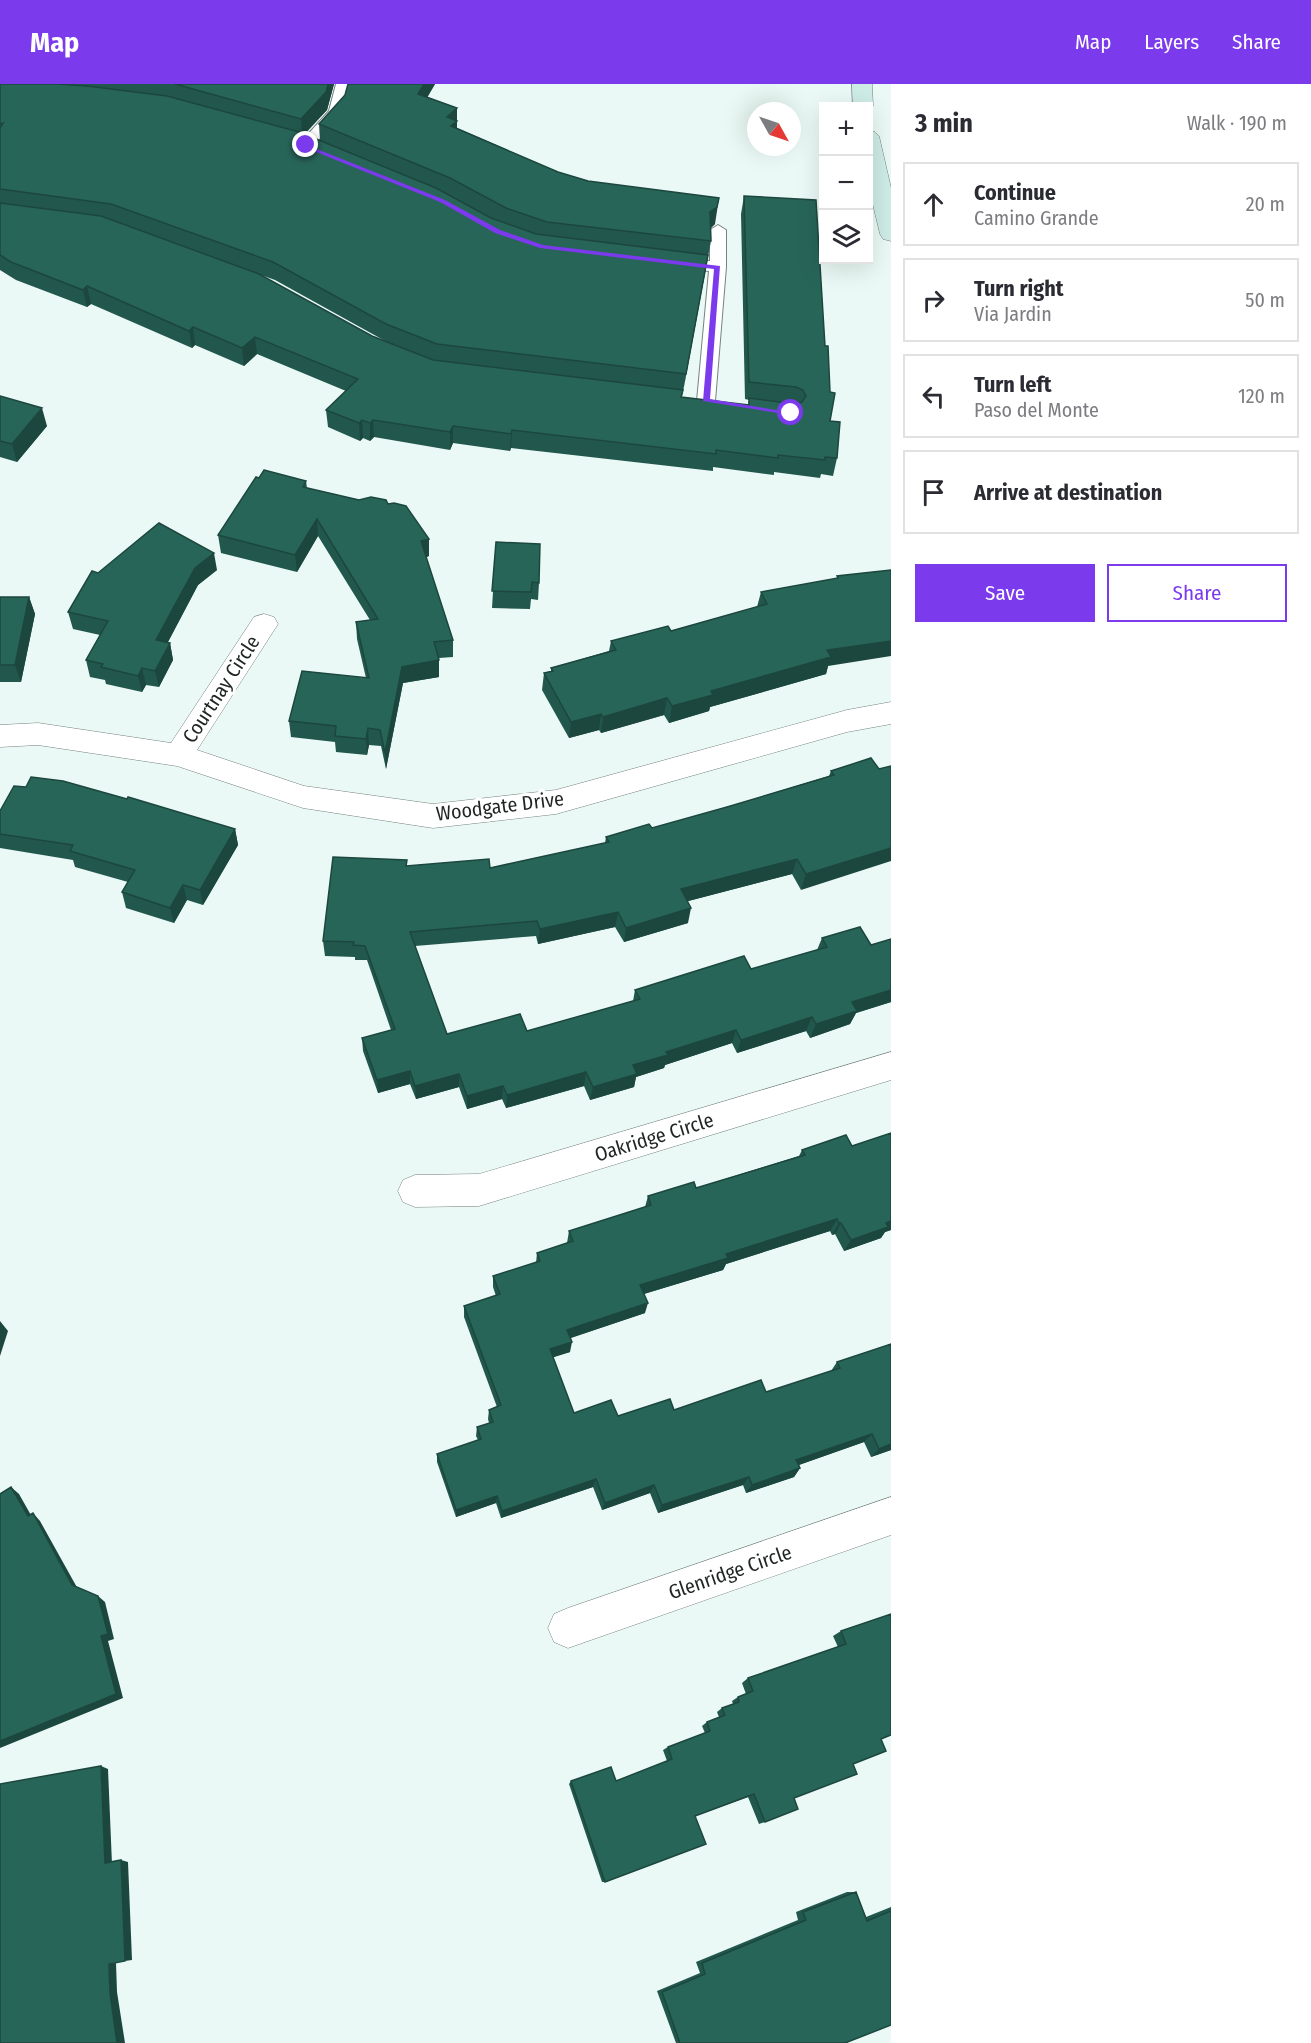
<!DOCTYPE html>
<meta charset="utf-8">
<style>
:root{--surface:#fff;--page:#f7f7f7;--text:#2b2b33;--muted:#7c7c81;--line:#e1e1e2;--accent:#7c3aed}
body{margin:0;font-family:"Fira Sans Condensed",sans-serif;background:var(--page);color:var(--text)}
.controls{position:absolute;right:18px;top:18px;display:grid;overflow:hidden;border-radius:0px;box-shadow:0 6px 24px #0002}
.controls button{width:54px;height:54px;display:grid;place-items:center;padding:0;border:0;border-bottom:2px solid var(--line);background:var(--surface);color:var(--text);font:30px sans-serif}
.compass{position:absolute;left:747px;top:18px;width:54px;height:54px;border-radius:50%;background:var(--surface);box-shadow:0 6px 24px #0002;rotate:130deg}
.stop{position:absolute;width:18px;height:18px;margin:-14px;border:4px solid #7c3aed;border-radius:50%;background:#fff}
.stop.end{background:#7c3aed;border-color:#fff;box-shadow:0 2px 6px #0008}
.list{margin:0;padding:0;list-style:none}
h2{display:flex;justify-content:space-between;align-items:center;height:78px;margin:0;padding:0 24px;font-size:26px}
h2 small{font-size:20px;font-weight:400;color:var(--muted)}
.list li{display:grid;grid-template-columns:39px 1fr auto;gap:18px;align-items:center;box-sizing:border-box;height:84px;margin:0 12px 12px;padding:0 12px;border:2px solid var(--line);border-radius:0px}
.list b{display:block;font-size:22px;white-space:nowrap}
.list p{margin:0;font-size:20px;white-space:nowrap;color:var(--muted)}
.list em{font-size:20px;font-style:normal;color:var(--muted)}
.actions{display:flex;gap:12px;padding:18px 24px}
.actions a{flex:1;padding:14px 0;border:2px solid var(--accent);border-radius:0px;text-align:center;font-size:21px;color:var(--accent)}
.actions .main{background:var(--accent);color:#fff}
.icon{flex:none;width:33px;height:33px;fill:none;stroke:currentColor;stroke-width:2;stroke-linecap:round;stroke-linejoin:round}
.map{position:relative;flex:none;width:891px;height:1959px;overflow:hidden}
header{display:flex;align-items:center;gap:36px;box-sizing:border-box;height:84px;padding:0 30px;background:var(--accent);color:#fff}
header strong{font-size:28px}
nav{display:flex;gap:33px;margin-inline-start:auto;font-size:21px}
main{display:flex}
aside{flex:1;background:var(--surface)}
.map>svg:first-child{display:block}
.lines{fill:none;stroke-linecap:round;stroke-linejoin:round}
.lane-casing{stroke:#75827e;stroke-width:2}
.street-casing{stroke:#75827e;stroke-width:1}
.secondary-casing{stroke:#75827e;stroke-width:1}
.lane{fill:#fff;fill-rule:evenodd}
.street{fill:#fff;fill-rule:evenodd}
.secondary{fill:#cdece5;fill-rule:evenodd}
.wall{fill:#22574d;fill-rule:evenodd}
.shaded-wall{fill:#1c473e}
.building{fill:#286559;stroke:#1c473e;stroke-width:1.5}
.route{fill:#7c3aed}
.labels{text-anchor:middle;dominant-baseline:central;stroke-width:6;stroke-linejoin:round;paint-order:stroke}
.street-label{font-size:20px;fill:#1f2523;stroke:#fff}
</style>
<header>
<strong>Map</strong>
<nav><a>Map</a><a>Layers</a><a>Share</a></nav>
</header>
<main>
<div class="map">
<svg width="891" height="1959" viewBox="0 0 891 1959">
<rect width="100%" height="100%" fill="#eaf9f5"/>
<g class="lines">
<!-- lane casing -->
<g class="lane-casing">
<path id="lane" d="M336 0H350L344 28 311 64H301L298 61 301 58 329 27Z
M718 141 726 146V183L715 317 712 321H700L697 317 709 187 673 183 665 178 673 173 710 177V146Z"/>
</g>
<!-- street casing -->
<g class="street-casing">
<path id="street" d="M264 530 274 533 278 540 197 666 304 702 433 720 556 706 847 626 891 618V640L847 648 556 730 433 744 303 724 177 682 38 661 0 663V641L38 639 171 659 254 533Z
M891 968V996L479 1122 415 1123 403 1118 398 1107 403 1096 415 1091 479 1090Z
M891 1413V1451L568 1564 554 1558 548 1544 554 1530 568 1524Z"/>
</g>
<!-- secondary casing -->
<g class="secondary-casing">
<path id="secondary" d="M852 0H872L873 22 870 26 868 27V22H853Z
M868 46 875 48 879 52 891 104V157L883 155 880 150 868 100Z"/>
</g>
<!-- lane -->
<use href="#lane" class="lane"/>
<!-- street -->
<use href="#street" class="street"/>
<!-- secondary -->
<use href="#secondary" class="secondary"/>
</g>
<!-- wall -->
<path class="wall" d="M0 0H334L327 26 304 51 320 57 319 40 345 11 348 0H435L427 13 457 24V44L558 88 715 140 711 144V157L705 189 682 313 748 321 749 316 745 315 741 130 744 112 830 337 837 374 833 392 821 390 820 394 774 388V391L713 383V387L511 364 510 367 453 359 450 366 374 353 370 357 363 354 360 357 328 343 326 326 346 307 257 270 244 282 195 261 192 264 91 220 87 223 16 196 0 186ZM238 183 275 196 387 258 372 252Z
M0 312 47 342 17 378 0 373Z
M259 394 306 397 307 404 359 416 388 420 429 455V472L426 473 453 556V573L439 574V593L403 599 386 685 381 662 369 661 367 671 336 668 335 658 291 653 289 637 366 594 357 555 356 538 370 536 318 452 297 488 221 469 218 451Z
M496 458 539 499 538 516 531 515 530 525 492 524Z
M217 486 198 501 168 558 170 559 173 576 159 603 146 601 142 608 106 600 105 596 90 593 86 576 100 551 73 545 68 528 98 489Z
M891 486 828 582 826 590 710 623 709 627 669 639 664 631 601 649 599 646 569 654 542 606 544 589 551 587V584L609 567 611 557 671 547 757 523 761 508 837 495V492Z
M0 513H29L35 530 21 598H0Z
M871 674 801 806 792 790 688 817V839L624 858 615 843 538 860 536 852 415 862 447 950 527 947 633 917 635 906 751 885 817 866 822 854 871 861 891 855V918L856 929 850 940 810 954 806 947 737 969 732 959 665 981 664 984 636 993 634 1003 590 1016 584 1002 506 1024 502 1015 467 1025 459 1003 416 1015 410 1000 378 1009 363 967 362 954 391 946 367 876H355V873L325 872 323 857 407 776V782L490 784 605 759 606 753 652 744 727 723 829 692 831 687Z
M0 727 235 745 238 761 203 821 187 816 174 839 126 824 122 808 128 798 75 783 73 776 0 764Z
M891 1049V1146L885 1148 881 1154 844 1167 835 1150 832 1151 830 1147 726 1180 723 1186 644 1210 645 1229 570 1254V1268L553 1273 574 1329 618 1332 674 1326 766 1308 831 1287 837 1278 891 1260V1366L871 1373 864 1358 799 1381 800 1384 794 1393 746 1409 743 1401 658 1429 650 1409 602 1426 593 1403 501 1434 496 1419 456 1433 437 1378V1370L478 1356 476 1352 477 1343 489 1339 488 1335 489 1326 497 1323 464 1233V1222L496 1212 493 1203V1192L536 1179 537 1169 567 1159 569 1147 645 1123 648 1112 696 1104 799 1072 802 1066 852 1062Z
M891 1530 881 1655 853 1680 794 1714 765 1738 759 1740 748 1713 695 1732 605 1798H602L569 1700 571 1697H616L667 1677 663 1666 668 1663 705 1649 702 1642 707 1638 719 1633 717 1628 722 1624 733 1620 732 1617 738 1613 746 1610 742 1599 748 1594 838 1563 833 1552 841 1547Z
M847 1808H856L866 1833 891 1823V1941L845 1959H676L657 1907 700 1889 696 1878 798 1836 796 1828Z"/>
<!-- shaded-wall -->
<path class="shaded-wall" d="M328 0H334L327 26 302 52 301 35Z
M424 0H435L419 28 418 10Z
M457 24V54L447 33Z
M719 114 715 140 708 146 710 128Z
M708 171 705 189 683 308 686 290Z
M87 202 91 220 87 223 83 206Z
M193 243 195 261 192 264 189 247Z
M255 253 257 270 244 282 242 264Z
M42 324 47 342 17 378 12 360Z
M362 336 363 354 360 357 359 339Z
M373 336 374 353 370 357V339Z
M453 342V359L450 366V348Z
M512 346 511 364 510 367 511 350Z
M317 435 318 452 297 488 295 471Z
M429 455V472L422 475 421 457Z
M214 469 217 486 198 501 160 573 156 556 195 484Z
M29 513 35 530 21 598 15 581Z
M891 557V572L828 582 826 590 710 623 709 627 669 639 672 622 711 607 827 566Z
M170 559 173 576 159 603 155 587Z
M439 576V593L403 599 386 685 385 669 402 583Z
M142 584 146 601 142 608 138 592Z
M667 614 664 631 601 649 603 633Z
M601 630 599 646 569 654 571 638Z
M368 644 369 661 367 671 366 655Z
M235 745 238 761 203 821 200 806Z
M891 764V777L801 806 806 790Z
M797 775 792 790 677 820 681 805Z
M183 801 187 816 174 839 170 824Z
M691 824 688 839 624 858 626 844Z
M618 828 615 843 538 860 540 845Z
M891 906V918L856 929 850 940 810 954 816 940 852 918Z
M812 933 806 947 737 969 741 956Z
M736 946 732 959 665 981 664 984 636 993 634 1003 590 1016 593 1003 633 981 666 968Z
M410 987V1000L378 1009 377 996Z
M586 988 584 1002 506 1024 507 1011Z
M459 990V1003L416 1015 415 1002Z
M503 1002 502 1015 467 1025V1012Z
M837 1135 830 1147 726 1180 723 1186 637 1212 640 1201 726 1170Z
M891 1137V1146L885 1148 881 1154 844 1167 851 1156Z
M839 1139H841L835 1150 832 1151Z
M648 1219 645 1229 565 1256 567 1246Z
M0 1237 8 1247 0 1272Z
M572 1258 570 1268 548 1275 550 1265Z
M872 1350 864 1358 790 1384 796 1376Z
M891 1360V1366L871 1373 879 1365Z
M800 1384 794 1393 746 1409 752 1401Z
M749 1393 743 1401 658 1429 662 1421Z
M596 1395 593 1403 501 1434 502 1427Z
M654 1401 650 1409 602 1426 605 1419Z
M11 1403 19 1410 36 1440 28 1432Z
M497 1412 496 1419 456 1433V1426Z
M33 1429 40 1437 79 1507 72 1501Z
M98 1512 105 1518 114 1555 108 1557 123 1614 0 1664V1657L101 1552Z
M101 1682 108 1685 112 1780 105 1779Z
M121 1776 128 1778 132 1876 125 1877Z
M116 1879 117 1908 125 1959H117L110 1909 109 1880Z"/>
<!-- building -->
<path class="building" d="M0 0H57L87 2 167 12 299 48 436 104 491 134 536 150 708 171 686 290 437 260 386 240 273 178 111 120 0 105V44L3 39 0 40Z
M175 0H328L326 8 301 35Z
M348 0H424L418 10 457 24 447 33 457 37 451 42 558 88 588 97 719 114 717 123 710 128 711 157 547 138 506 124 450 94 319 40 345 11Z
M744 112 816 116 825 262H828L830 308 835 309 830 337 840 338 837 374 825 373V376L778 371V374L716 366V370L512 346 511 350 453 342 450 348 373 336 370 339 362 336 359 339 326 326 358 295 255 253 242 264 193 243 189 247 87 202 83 206 11 178 0 171V119L101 132 259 190 372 252 433 276 683 306 681 313 749 321V314L795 320 802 318 806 312 803 306 796 303 749 298Z
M0 312 42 324 12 360 0 357Z
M264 386 306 397 303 403 359 416 371 413 386 416 388 420 394 419 406 422 429 455 421 457 453 556 434 558 439 576 402 583 385 669 380 646 368 644 366 655 335 652 336 642 289 637 302 587 369 594 356 538 378 535 317 435 295 471 218 451 256 393 259 394Z
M159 439 214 469 195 484 156 556 170 559 155 587 142 584 138 592 101 583 103 580 86 576 108 537 68 528 92 487 98 489Z
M496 458 540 460 539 499 532 498 531 508 492 507Z
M891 486V557L827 566 831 573 711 607 713 611 672 622 667 614 603 633 601 630 571 638 544 589 553 587 551 584 616 566 611 557 668 542 671 547 767 520 761 508 838 494 837 492Z
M0 513H29L15 581H0Z
M871 674 879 685 891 682V764L806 790 797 775 681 805 691 824 626 844 618 828 540 845 537 837 410 848 447 950 520 930 527 947 640 915 635 906 744 872 751 885 827 863 822 854 860 843 871 861 891 855V906L852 918 857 927 816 940 812 933 741 956 736 946 666 968 668 971 633 981 637 990 593 1003 586 988 507 1011 503 1002 467 1012 459 990 415 1002 410 987 377 996 362 954 395 945 365 862 353 861 354 858 323 857 333 773 407 776 406 782 489 775 490 784 609 758 606 753 649 740 652 744 727 723 834 691 831 687Z
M31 693 63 697 127 715 128 713 235 745 200 806 183 801 170 824 122 808 135 786 70 767 73 761 0 750V727L14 702 26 703Z
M891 1049V1137L886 1139 888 1143 851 1156 841 1139H839L837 1135 726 1170 728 1174 640 1201 648 1219 567 1246 572 1258 550 1265 574 1329 611 1316 618 1332 670 1315 674 1326 761 1296 766 1308 840 1284 837 1278 891 1260V1360L879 1365 872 1350 796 1376 800 1384 752 1401 749 1393 662 1421 654 1401 605 1419 596 1395 502 1427 497 1412 456 1426 437 1370 481 1355 477 1343 493 1338 489 1326 501 1321 464 1222 500 1210 493 1192 540 1177 537 1169 573 1157 569 1147 651 1121 648 1112 694 1098 696 1104 805 1071 802 1066 846 1051 852 1062Z
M11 1403 28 1432 33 1429 72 1501 98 1512 108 1550 101 1552 116 1610 0 1657V1410Z
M891 1530V1651L881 1655 886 1667 853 1680 857 1690 794 1714 798 1725 765 1738 754 1710 695 1732 706 1760 605 1798 571 1697 611 1683 616 1697 672 1675 668 1663 710 1647 707 1638 725 1631 722 1624 739 1618 738 1613 753 1607 748 1594 846 1560 841 1547Z
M101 1682 105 1779 121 1776 125 1877 109 1880 110 1909 117 1959H0V1700Z
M856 1808 867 1837 891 1827V1941L845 1959H680L662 1908 705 1890 702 1879 806 1836 803 1828Z"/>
<!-- route -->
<path class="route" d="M304 60 445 116 500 146 543 161 720 182 710 315 794 329 791 331 703 317 714 185 540 164 495 149 440 118 304 63Z"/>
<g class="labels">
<!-- street labels -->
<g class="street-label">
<text transform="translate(221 605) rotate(-57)">Courtnay Circle</text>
<text transform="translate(500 722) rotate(-7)">Woodgate Drive</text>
<text transform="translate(654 1053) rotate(-17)">Oakridge Circle</text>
<text transform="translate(730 1488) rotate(-19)">Glenridge Circle</text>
</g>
</g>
</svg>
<div class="controls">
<button>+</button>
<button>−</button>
<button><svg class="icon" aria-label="layers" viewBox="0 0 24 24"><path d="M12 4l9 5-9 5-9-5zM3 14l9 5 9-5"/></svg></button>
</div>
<svg class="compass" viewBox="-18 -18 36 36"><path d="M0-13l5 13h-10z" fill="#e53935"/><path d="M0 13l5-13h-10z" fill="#7c7c81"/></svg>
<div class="stop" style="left:791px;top:329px"></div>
<div class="stop end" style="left:306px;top:61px"></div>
</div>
<aside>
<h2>3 min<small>Walk · 190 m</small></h2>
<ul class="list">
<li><svg class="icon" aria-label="ahead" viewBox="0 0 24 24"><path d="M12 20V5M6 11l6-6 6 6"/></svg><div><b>Continue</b><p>Camino Grande</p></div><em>20 m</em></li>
<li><svg class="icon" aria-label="right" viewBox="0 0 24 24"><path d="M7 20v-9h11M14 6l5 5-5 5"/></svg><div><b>Turn right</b><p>Via Jardin</p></div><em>50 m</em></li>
<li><svg class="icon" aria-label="left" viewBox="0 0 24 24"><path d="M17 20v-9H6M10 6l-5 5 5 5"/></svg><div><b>Turn left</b><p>Paso del Monte</p></div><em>120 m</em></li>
<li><svg class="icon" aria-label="arrive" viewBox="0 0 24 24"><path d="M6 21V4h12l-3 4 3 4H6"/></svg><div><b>Arrive at destination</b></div></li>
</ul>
<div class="actions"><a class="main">Save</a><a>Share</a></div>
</aside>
</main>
